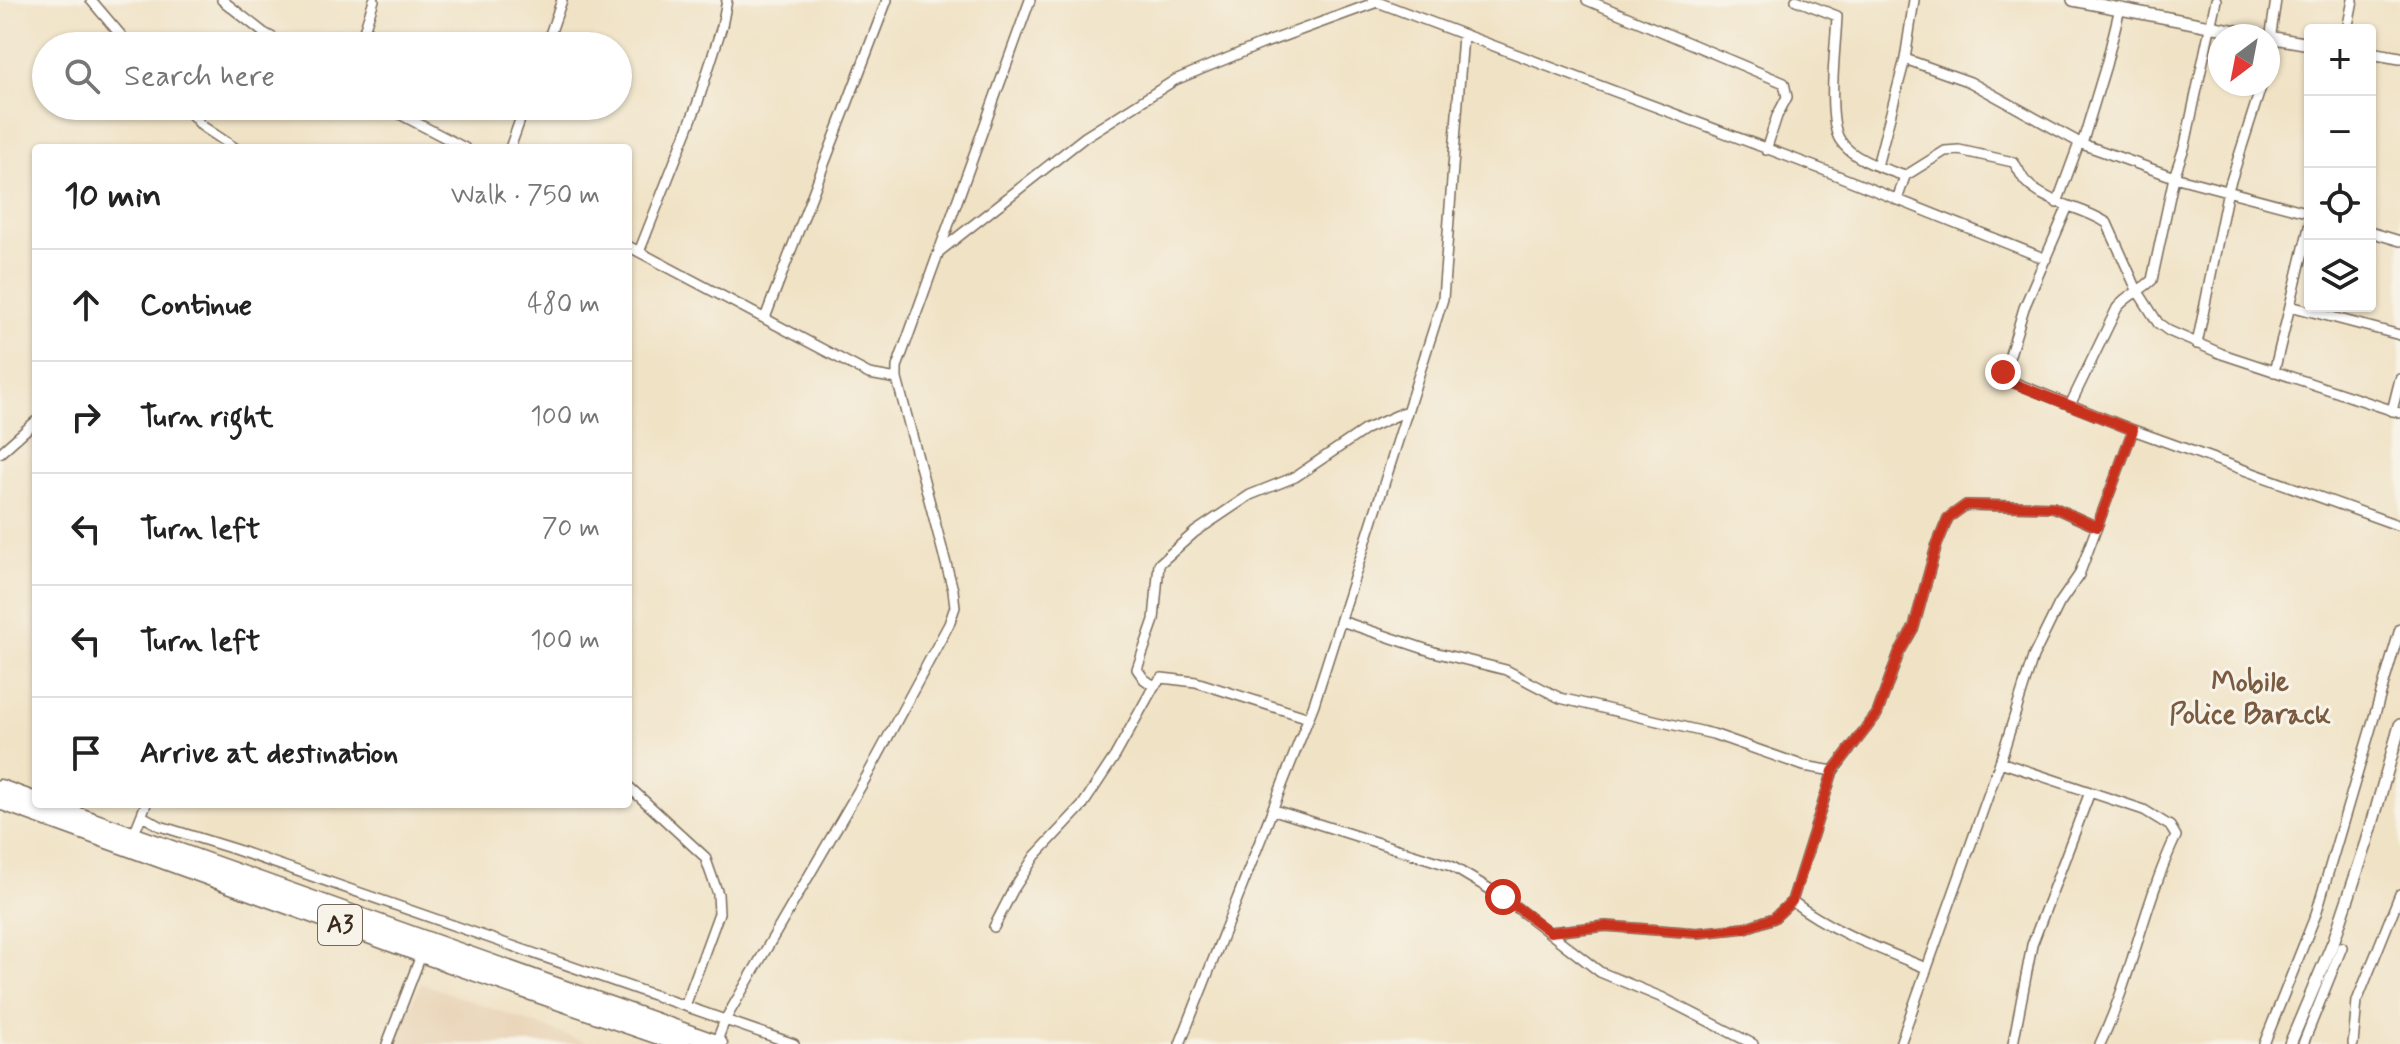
<!DOCTYPE html>
<meta charset="utf-8">
<style>
:root{--surface:#fff;--page:#f6f6f6;--text:#222;--muted:#767676;--line:#e0e0e0}
body{margin:0;font-family:Mynerve,sans-serif;background:var(--page);color:var(--text)}
.controls{position:absolute;right:24px;top:24px;display:grid;overflow:hidden;border-radius:8px;box-shadow:0 2px 6px #0004}
.controls button{width:72px;height:72px;display:grid;place-items:center;padding:0;border:0;border-bottom:2px solid var(--line);background:var(--surface);color:var(--text);font:40px sans-serif}
.compass{position:absolute;left:2208px;top:24px;width:72px;height:72px;border-radius:50%;background:var(--surface);box-shadow:0 2px 6px #0004;rotate:212deg}
.stop{position:absolute;width:24px;height:24px;margin:-18px;border:6px solid #c8321e;border-radius:50%;background:#fff}
.stop.end{background:#c8321e;border-color:#fff;box-shadow:0 2px 8px #0008}
.list{margin:0;padding:0;list-style:none}
h2{display:flex;justify-content:space-between;align-items:center;height:104px;margin:0;padding:0 32px;font-size:34px}
h2 small{font-size:26px;font-weight:400;color:var(--muted)}
.list li{display:grid;grid-template-columns:52px 1fr auto;gap:24px;align-items:center;box-sizing:border-box;height:112px;padding:0 32px;border-top:2px solid var(--line)}
.list b{display:block;font-size:30px;white-space:nowrap}
.list em{font-size:26px;font-style:normal;color:var(--muted)}
.icon{flex:none;width:44px;height:44px;fill:none;stroke:currentColor;stroke-width:2;stroke-linecap:round;stroke-linejoin:round}
.map{position:relative;flex:none;width:2400px;height:1044px;overflow:hidden}
.search{position:absolute;background:var(--surface);box-shadow:0 2px 6px #0004;left:32px;top:32px;width:600px;height:88px;display:flex;align-items:center;gap:20px;box-sizing:border-box;padding:0 28px;border-radius:44px;color:var(--muted);font-size:30px}
.panel{position:absolute;background:var(--surface);box-shadow:0 2px 6px #0004;left:32px;top:144px;width:600px;height:664px;border-radius:8px}
.map>svg:first-child{display:block}
.built{fill:#e9d4b7}
.lines{fill:none;stroke-linecap:round;stroke-linejoin:round}
.minor-casing{stroke:#7a6a58;stroke-width:12}
.tertiary-casing{stroke:#7a6a58;stroke-width:14}
.trunk-casing{stroke:#7a6a58;stroke-width:19}
.minor{stroke:#fff;stroke-width:9}
.tertiary{stroke:#fff;stroke-width:11}
.trunk{stroke:#fff;stroke-width:16}
.route{stroke:#c8321e;stroke-width:10}
.labels{text-anchor:middle;dominant-baseline:central;stroke-width:6;stroke-linejoin:round;paint-order:stroke}
.shield{fill:#f7f3e8;stroke:#73665b;stroke-width:2}
.shield-label{font-size:24px;font-weight:bold;fill:#3b2a1e}
.neighbourhood-label{font-size:28px;font-weight:bold;fill:#7a5b40;stroke:#f7f3e8}
</style>
<div class="map">
<svg width="2400" height="1044" viewBox="0 0 2400 1044">
<rect width="100%" height="100%" fill="#f7f3e8"/>
<filter id="ink" filterUnits="userSpaceOnUse"><feTurbulence type="fractalNoise" baseFrequency=".0125" numOctaves="2"/><feDisplacementMap in="SourceGraphic" scale="16" xChannelSelector="R" yChannelSelector="G"/><feConvolveMatrix kernelMatrix="1 2 1 2 8 2 1 2 1" color-interpolation-filters="sRGB"/></filter>
<filter id="wash" filterUnits="userSpaceOnUse"><feTurbulence type="fractalNoise" baseFrequency=".006" numOctaves="4" result="noise"/><feDisplacementMap in="SourceGraphic" scale="32" xChannelSelector="R" yChannelSelector="G"/><feGaussianBlur stdDeviation="1.8" result="paint"/><feColorMatrix in="noise" values="0 0 0 0 0 0 0 0 0 0 0 0 0 0 0 0 0 1.4 0 .05"/><feComposite in="paint" operator="in"/></filter>
<g filter="url(#wash)">
<rect width="100%" height="100%" fill="#f0e2c5"/>
<!-- built -->
<path class="built" d="M421 983 591 1044H393Z"/>
</g>
<g filter="url(#ink)">
<g class="lines">
<!-- minor casing -->
<g class="minor-casing">
<path id="minor" d="M91 0 130 46
M222 0 264 33 288 46
M1372 0 1821 169 2046 259
M1587 0 1784 83 1787 97 1777 116 1766 150
M1796 0 1837 16C1836 44 1826 118 1840 140 1852 160 1885 169 1905 176L1945 151 1959 150 2013 162C2019 168 2021 178 2027 183 2049 205 2082 206 2107 223L2137 290 2158 323 2169 331 2222 354 2400 413
M2347 30 2353 0
M359 46 374 0
M546 46 562 0
M2268 53 2276 0
M1905 59 1970 82 2082 144 2174 177 2310 213
M184 106 202 126 235 148
M384 106 465 148
M510 148 525 106
M1877 166 1905 59 1914 0
M1897 200 1905 176
M2057 203 2078 146 2082 144 2106 65 2120 8
M2068 206 2024 308 2003 378 2133 430 2400 526
M2370 232 2400 241
M628 246 869 374 897 379
M940 251 1085 137 1175 80 1262 44 1377 2
M639 252 697 105 722 26 727 0
M2290 306 2400 335
M765 318 887 0
M2197 344 2228 190 2262 84
M2274 372 2310 223
M2070 405 2117 308C2127 295 2141 291 2152 280L2174 177 2185 145 2216 0
M2392 411 2400 379
M0 453 36 421
M1341 621 1434 652 1506 670 1560 698 1713 734 1804 766 1833 771 1792 901 1774 918 1745 928 1697 933 1606 926 1550 932
M1154 686 1144 679 1137 669 1154 620 1159 564 1195 532 1250 495 1295 477 1366 429 1407 411
M2000 762 2144 810 2170 826 2176 836C2144 903 2132 977 2100 1044
M1833 771 1877 714 1899 653 1914 627 1936 547 1948 518 1966 505 2053 507 2097 527
M628 786 705 857 718 894 719 913 685 1006
M1274 810 1451 866 1503 897 1600 972 1663 998 1753 1044
M142 816 160 826 234 849 794 1044
M133 836 146 804
M1792 901C1831 931 1880 949 1926 968
M994 927 1013 890 1035 856 1082 806 1115 756 1154 686 1162 678 1196 682 1309 718
M716 1043 725 1020 868 774 949 624 955 607 953 590 897 379V367L1030 0
M387 1044 423 950
M1180 1044 1314 704 1443 299 1463 35
M1900 1044 2000 762 2033 657 2059 604 2079 575 2133 430
M2013 1044 2032 945 2090 792
M2264 1044 2316 914 2400 629
M2303 1044 2342 947
M2353 1044 2357 1001 2400 894"/>
</g>
<!-- tertiary casing -->
<g class="tertiary-casing">
<path id="tertiary" d="M2073 0 2262 36
M2268 37 2310 44
M2370 53 2400 58
M2290 1044 2334 940 2367 842 2400 725"/>
</g>
<!-- trunk casing -->
<g class="trunk-casing">
<path id="trunk" d="M0 788 36 801
M0 801 421 954 682 1044
M45 804 719 1044"/>
</g>
<!-- minor -->
<use href="#minor" class="minor"/>
<!-- tertiary -->
<use href="#tertiary" class="tertiary"/>
<!-- trunk -->
<use href="#trunk" class="trunk"/>
</g>
</g>
<g class="lines" filter="url(#ink)">
<!-- route -->
<path class="route" d="M1503 897 1550 932 1606 926 1697 933 1745 928 1774 918 1792 901 1833 771 1877 714 1899 653 1914 627 1936 547 1948 518 1966 505 2053 507 2097 527 2133 430 2010 382 2003 378V372"/>
</g>
<g class="labels">
<!-- shield labels -->
<rect class="shield" x="318" y="905" width="44" height="40" rx="6"/>
<g class="shield-label">
<text x="340" y="925">A3</text>
</g>
<!-- neighbourhood labels -->
<g class="neighbourhood-label">
<text x="2250" y="683">Mobile<tspan x="2250" dy="32">Police Barack</tspan></text>
</g>
</g>
</svg>
<div class="controls">
<button>+</button>
<button>−</button>
<button><svg class="icon" aria-label="locate" viewBox="0 0 24 24"><circle cx="12" cy="12" r="6"/><path d="M12 2v4M12 18v4M2 12h4M18 12h4"/></svg></button>
<button><svg class="icon" aria-label="layers" viewBox="0 0 24 24"><path d="M12 4l9 5-9 5-9-5zM3 14l9 5 9-5"/></svg></button>
</div>
<svg class="compass" viewBox="-18 -18 36 36"><path d="M0-13l5 13h-10z" fill="#e53935"/><path d="M0 13l5-13h-10z" fill="#767676"/></svg>
<div class="stop" style="left:1503px;top:897px"></div>
<div class="stop end" style="left:2003px;top:372px"></div>
<div class="search"><svg class="icon" aria-label="search" viewBox="0 0 24 24"><circle cx="10" cy="10" r="6"/><path d="M15 15l6 6"/></svg>Search here</div>
<section class="panel">
<h2>10 min<small>Walk · 750 m</small></h2>
<ul class="list">
<li><svg class="icon" aria-label="ahead" viewBox="0 0 24 24"><path d="M12 20V5M6 11l6-6 6 6"/></svg><div><b>Continue</b></div><em>480 m</em></li>
<li><svg class="icon" aria-label="right" viewBox="0 0 24 24"><path d="M7 20v-9h11M14 6l5 5-5 5"/></svg><div><b>Turn right</b></div><em>100 m</em></li>
<li><svg class="icon" aria-label="left" viewBox="0 0 24 24"><path d="M17 20v-9H6M10 6l-5 5 5 5"/></svg><div><b>Turn left</b></div><em>70 m</em></li>
<li><svg class="icon" aria-label="left" viewBox="0 0 24 24"><path d="M17 20v-9H6M10 6l-5 5 5 5"/></svg><div><b>Turn left</b></div><em>100 m</em></li>
<li><svg class="icon" aria-label="arrive" viewBox="0 0 24 24"><path d="M6 21V4h12l-3 4 3 4H6"/></svg><div><b>Arrive at destination</b></div></li>
</ul>
</section>
</div>
